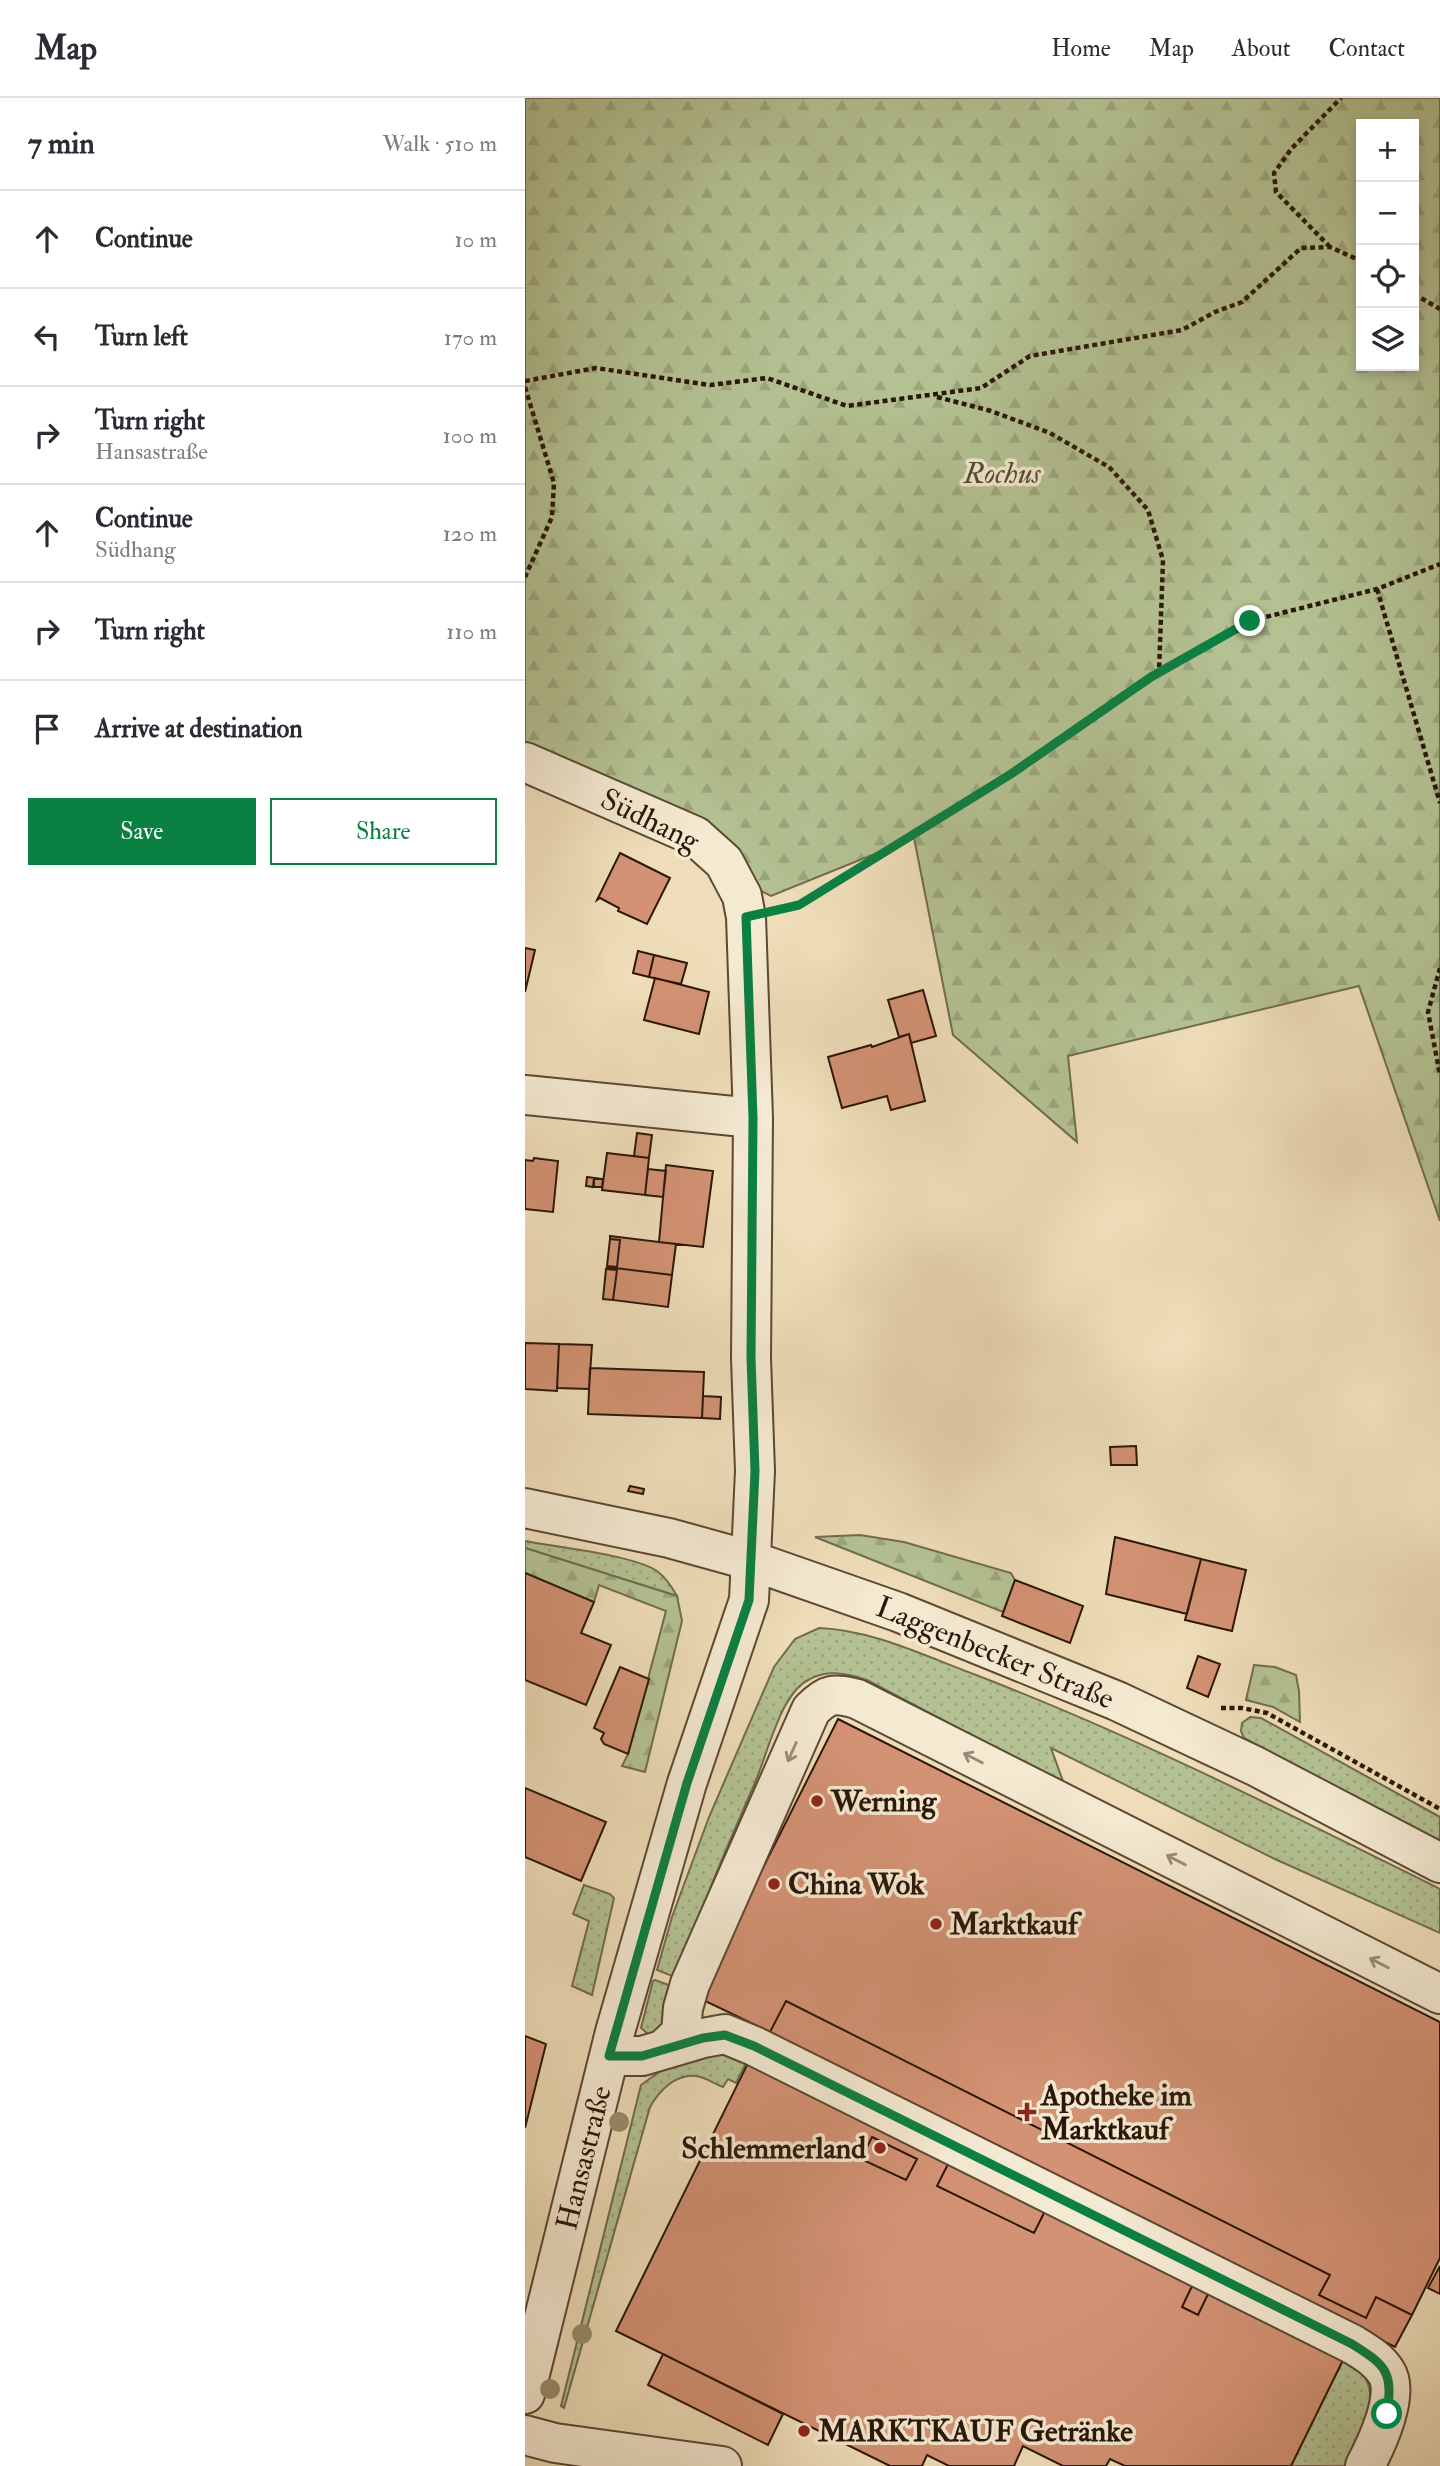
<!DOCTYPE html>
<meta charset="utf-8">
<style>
:root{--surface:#fff;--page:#f7f7f7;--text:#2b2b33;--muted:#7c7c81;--line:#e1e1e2;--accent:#0b8043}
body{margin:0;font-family:"IM FELL Double Pica",serif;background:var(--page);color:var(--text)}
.controls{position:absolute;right:21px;top:21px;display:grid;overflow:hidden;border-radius:0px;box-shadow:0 4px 10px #0003}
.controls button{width:63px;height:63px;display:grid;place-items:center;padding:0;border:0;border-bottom:2px solid var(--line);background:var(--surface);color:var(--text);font:35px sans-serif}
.stop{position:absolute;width:21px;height:21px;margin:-16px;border:5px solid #0b8043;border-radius:50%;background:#fff}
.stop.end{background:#0b8043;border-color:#fff;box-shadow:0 2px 7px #0008}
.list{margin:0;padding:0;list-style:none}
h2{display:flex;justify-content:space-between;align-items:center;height:91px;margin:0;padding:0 28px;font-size:30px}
h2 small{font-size:23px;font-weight:400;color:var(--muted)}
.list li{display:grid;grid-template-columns:46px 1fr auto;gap:21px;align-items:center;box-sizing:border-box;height:98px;padding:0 28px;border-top:2px solid var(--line)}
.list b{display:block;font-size:26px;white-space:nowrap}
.list p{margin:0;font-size:23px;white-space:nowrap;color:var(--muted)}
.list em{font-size:23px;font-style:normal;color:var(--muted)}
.actions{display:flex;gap:14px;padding:21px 28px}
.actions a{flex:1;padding:16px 0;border:2px solid var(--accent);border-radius:0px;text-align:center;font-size:24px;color:var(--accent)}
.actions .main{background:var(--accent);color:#fff}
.icon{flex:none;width:38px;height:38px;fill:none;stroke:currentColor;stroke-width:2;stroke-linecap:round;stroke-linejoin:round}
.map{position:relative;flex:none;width:915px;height:2368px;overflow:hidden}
header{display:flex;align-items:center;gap:42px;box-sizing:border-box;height:98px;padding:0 35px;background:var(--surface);border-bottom:2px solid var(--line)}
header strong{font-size:33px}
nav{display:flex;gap:38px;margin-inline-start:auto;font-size:24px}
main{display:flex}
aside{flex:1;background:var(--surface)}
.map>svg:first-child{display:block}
.grass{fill:url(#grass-dots);stroke:#706c4e;stroke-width:2}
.forest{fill:url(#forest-firs);stroke:#706c4e;stroke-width:2;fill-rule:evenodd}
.building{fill:#d39274;stroke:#2b1708;stroke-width:2}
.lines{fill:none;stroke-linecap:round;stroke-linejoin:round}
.minor-casing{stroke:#5c4834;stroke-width:42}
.path{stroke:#2b1708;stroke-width:4.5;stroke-dasharray:5 3.5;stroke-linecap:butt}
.minor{stroke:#f4e9d1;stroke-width:38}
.tree{fill:#998c6e}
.oneway{stroke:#9a8a77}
.route{stroke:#0b8043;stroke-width:9}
.poi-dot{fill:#8f2418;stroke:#f4e9d1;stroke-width:2.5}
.labels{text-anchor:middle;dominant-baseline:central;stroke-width:7;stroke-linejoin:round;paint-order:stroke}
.park-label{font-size:30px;font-style:italic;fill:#544a32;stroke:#f4e9d1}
.street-label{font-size:30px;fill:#2b1708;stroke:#f4e9d1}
.poi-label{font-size:30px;font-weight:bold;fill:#2b1708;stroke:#f4e9d1;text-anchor:start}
</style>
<header>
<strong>Map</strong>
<nav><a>Home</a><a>Map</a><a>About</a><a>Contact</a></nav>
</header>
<main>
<aside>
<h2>7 min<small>Walk · 510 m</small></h2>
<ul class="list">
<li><svg class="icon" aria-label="ahead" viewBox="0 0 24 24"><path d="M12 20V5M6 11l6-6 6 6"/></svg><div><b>Continue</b></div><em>10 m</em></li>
<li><svg class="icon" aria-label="left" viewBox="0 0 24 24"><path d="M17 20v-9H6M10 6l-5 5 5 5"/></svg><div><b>Turn left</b></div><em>170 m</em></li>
<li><svg class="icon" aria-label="right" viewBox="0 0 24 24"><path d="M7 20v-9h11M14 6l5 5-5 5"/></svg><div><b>Turn right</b><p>Hansastraße</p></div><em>100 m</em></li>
<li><svg class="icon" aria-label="ahead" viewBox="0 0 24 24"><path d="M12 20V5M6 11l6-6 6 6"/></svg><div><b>Continue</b><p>Südhang</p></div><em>120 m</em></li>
<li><svg class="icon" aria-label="right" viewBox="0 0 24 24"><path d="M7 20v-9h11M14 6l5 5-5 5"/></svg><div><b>Turn right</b></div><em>110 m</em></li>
<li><svg class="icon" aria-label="arrive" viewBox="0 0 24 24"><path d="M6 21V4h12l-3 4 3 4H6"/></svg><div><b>Arrive at destination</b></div></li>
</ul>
<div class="actions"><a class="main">Save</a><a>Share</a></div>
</aside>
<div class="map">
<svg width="915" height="2368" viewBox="0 0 915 2368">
<defs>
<pattern id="grass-dots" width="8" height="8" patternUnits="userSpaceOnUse" patternTransform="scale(1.75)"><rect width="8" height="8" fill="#b4c293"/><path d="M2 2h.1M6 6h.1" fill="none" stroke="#9ba67d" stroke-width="1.8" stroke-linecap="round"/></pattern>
<pattern id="forest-firs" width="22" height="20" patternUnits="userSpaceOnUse" patternTransform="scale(1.75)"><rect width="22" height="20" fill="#b4c293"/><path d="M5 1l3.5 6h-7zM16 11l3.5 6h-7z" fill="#9ba67d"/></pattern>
</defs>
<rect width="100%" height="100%" fill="#eeddb8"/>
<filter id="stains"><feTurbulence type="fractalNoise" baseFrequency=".00286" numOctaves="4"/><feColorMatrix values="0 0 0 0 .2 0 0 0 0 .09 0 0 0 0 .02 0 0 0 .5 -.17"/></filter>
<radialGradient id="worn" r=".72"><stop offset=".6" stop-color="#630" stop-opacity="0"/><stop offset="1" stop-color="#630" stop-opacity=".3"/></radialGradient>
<!-- grass -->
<path class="grass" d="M0 1443C31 1449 108 1457 132 1473 140 1479 147 1489 152 1498L0 1450Z
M294 1530C348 1532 400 1558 451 1577 610 1638 762 1715 915 1791V1835L752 1762 526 1650 539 1686 342 1582C324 1576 303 1571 285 1581 274 1586 266 1597 260 1608 247 1632 240 1661 229 1687 201 1751 174 1814 152 1880L132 1872 147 1819 184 1719 249 1569 270 1541Z
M725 1619 736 1620 915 1719V1746L719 1640 716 1633 717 1625Z
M59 1787 85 1796 89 1800 67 1897 47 1888 64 1823 48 1816Z
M130 1882 149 1889C144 1905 143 1933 123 1936L116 1930 128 1883Z
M187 1952 223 1961 211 1985 203 1981 198 1989C190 1986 180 1979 171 1978 150 1976 134 1993 125 2009L39 2310 36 2308 116 1987 147 1965Z
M819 2260C830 2268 841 2275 844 2289 850 2314 833 2348 819 2368H766Z"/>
<!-- forest -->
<path class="forest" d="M0 0H915V1123L834 888 543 958 552 1044 428 937 389 740 246 798 0 673ZM836 26H889V268H836Z
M335 1437 379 1444 486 1475 490 1482 478 1514 290 1439Z
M0 1450 152 1498 157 1523 120 1674 97 1668 103 1656 141 1513 74 1487 69 1504 0 1475Z
M729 1567 750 1569 771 1577 774 1593 775 1624 748 1609 721 1602Z"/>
<!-- building -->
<path class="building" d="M95 755 145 780 122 826 93 813 94 810 75 800 72 802Z
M0 850 10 852 0 894Z
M113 853 129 857 124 879 108 875Z
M129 857 162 865 156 886 124 879Z
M130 880 184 894 174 936 119 922Z
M398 892 411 938 386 945 384 936 374 939 363 902Z
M384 936 400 1003 366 1012 362 998 317 1010 303 959 346 947 347 949Z
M112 1035 127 1037 124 1060 109 1058Z
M82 1055 124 1060 120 1097 77 1092Z
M9 1060 33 1063 28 1114 0 1111V1062L8 1063Z
M141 1067 188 1073 178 1149 134 1144Z
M123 1071 141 1073 138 1099 120 1097Z
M62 1079 78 1081 77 1089H69V1080L68 1089 61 1088Z
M85 1138 151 1146 147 1177 82 1169H92L95 1142 85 1141Z
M85 1141 95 1142 92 1169 82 1168Z
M82 1169 147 1177 143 1209 88 1202 92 1172 81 1171Z
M81 1171 92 1172 88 1202 78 1201Z
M0 1245 34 1246 32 1293 0 1291Z
M34 1246 67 1247 64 1291 32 1290Z
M65 1270 179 1274 177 1320 63 1316Z
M178 1298 196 1299 195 1321 177 1320Z
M611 1348 612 1367H586L585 1349Z
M105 1388 119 1391 118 1396 103 1393Z
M590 1439 676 1461 662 1516 581 1496Z
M676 1461 721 1472 707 1533 660 1522Z
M0 1475 69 1504 56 1535 86 1547 61 1607 0 1582Z
M490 1482 558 1508 545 1545 477 1518Z
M673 1558 695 1566 683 1599 662 1590Z
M95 1569 124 1581 103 1656 79 1646 76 1641 79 1635 69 1630Z
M313 1621 915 1924V2160L887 2217 851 2199 841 2220 794 2197 805 2177 261 1903 245 1934 176 1901 189 1867Z
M0 1690 81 1724 56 1783 0 1759Z
M261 1903 805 2177 794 2197 841 2220 851 2199 887 2217 870 2249 245 1934Z
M0 1938 21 1946 0 2030Z
M223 1965 424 2064 412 2088 509 2135 520 2113 668 2186 657 2209 673 2217 684 2194 819 2260 766 2368H600L585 2361 581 2368H538L498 2348 489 2368H424L402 2357 397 2368H365L91 2233Z
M347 2039 392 2061 381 2082 336 2061Z
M424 2064 520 2113 509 2135 412 2088Z
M915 2168V2196L903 2190Z
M668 2186 684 2194 673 2217 657 2209Z
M138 2256 258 2316 243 2347 123 2287Z"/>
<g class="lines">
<!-- minor casing -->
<g class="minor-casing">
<path id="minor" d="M0 664 170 738 199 764 217 798 221 819 228 1020 226 1260 230 1373 224 1502 162 1685 90 1934 0 2296
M0 997 228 1020
M0 1410 144 1440 227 1463 373 1514 592 1603 730 1668 915 1765
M140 1950 156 1935 158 1910 165 1886 286 1612C303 1595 309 1595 332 1601L915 1896
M84 1958H117L178 1940 200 1936 229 1948 827 2246C840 2254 853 2261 861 2274 876 2296 851 2347 840 2368
M0 2337 30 2345 197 2368"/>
</g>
<!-- path -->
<path class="path" d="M805 149 751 94 749 75 767 50 816 0
M889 196 915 211
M0 283 71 270 185 287 242 280 322 308 456 290 505 258 657 232 690 214 717 204 776 150 805 149 836 163
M0 289 29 385 27 419 0 479
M412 299 466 313 525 335 584 369 623 412 638 462 634 574
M852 491 915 705
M255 811 274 807 486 676 626 578 725 523 852 491 915 466
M915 870 903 914 915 977
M696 1610H717L742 1615 915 1711"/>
<!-- minor -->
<use href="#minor" class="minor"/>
</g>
<!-- trees -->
<g class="tree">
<circle cx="94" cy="2024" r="10"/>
<circle cx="57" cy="2236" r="10"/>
<circle cx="25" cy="2291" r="10"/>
</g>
<!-- one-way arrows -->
<defs><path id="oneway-shaft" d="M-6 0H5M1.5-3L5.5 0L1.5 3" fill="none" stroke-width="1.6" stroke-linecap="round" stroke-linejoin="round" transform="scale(1.75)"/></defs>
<g class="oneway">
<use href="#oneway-shaft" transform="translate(267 1654) rotate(114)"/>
<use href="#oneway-shaft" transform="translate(448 1660) rotate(-153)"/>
<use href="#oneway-shaft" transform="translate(651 1762) rotate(-153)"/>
<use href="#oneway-shaft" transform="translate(854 1865) rotate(-153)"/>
</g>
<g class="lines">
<!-- route -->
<path class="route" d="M725 523 626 579 486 676 274 807 221 819 228 1020 226 1260 230 1373 224 1502 162 1685 84 1958H117L178 1940 200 1937 229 1948 827 2246C862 2268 868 2274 862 2316"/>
</g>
<!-- markers -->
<g class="poi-dot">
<circle cx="292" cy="1703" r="7"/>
<circle cx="249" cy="1786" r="7"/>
<circle cx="411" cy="1826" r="7"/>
<path d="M498.5 2003.5h7v7h7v7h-7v7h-7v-7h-7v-7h7z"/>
<circle cx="355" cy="2050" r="7"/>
<circle cx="279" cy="2333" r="7"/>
</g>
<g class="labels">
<!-- park labels -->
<g class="park-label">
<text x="477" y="375">Rochus</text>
</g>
<!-- street labels -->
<g class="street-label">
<text transform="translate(125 722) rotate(26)">Südhang</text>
<text transform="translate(470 1555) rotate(22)">Laggenbecker Straße</text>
<text transform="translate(59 2060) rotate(-76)">Hansastraße</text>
</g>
<!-- poi labels -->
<g class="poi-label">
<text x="306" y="1703">Werning</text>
<text x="263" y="1786">China Wok</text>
<text x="425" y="1826">Marktkauf</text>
<text x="516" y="1997">Apotheke im<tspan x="516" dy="34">Marktkauf</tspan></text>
<text x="341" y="2050" text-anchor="end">Schlemmerland</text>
<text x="293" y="2333">MARKTKAUF Getränke</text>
</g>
</g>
<rect width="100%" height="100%" filter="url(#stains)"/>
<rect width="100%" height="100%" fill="url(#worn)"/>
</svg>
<div class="controls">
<button>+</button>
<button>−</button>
<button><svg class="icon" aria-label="locate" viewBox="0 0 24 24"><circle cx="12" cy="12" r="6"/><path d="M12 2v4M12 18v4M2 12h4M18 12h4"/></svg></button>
<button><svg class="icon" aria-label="layers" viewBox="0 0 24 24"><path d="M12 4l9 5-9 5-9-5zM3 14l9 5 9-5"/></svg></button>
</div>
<div class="stop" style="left:862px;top:2316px"></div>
<div class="stop end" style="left:725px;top:523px"></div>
</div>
</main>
